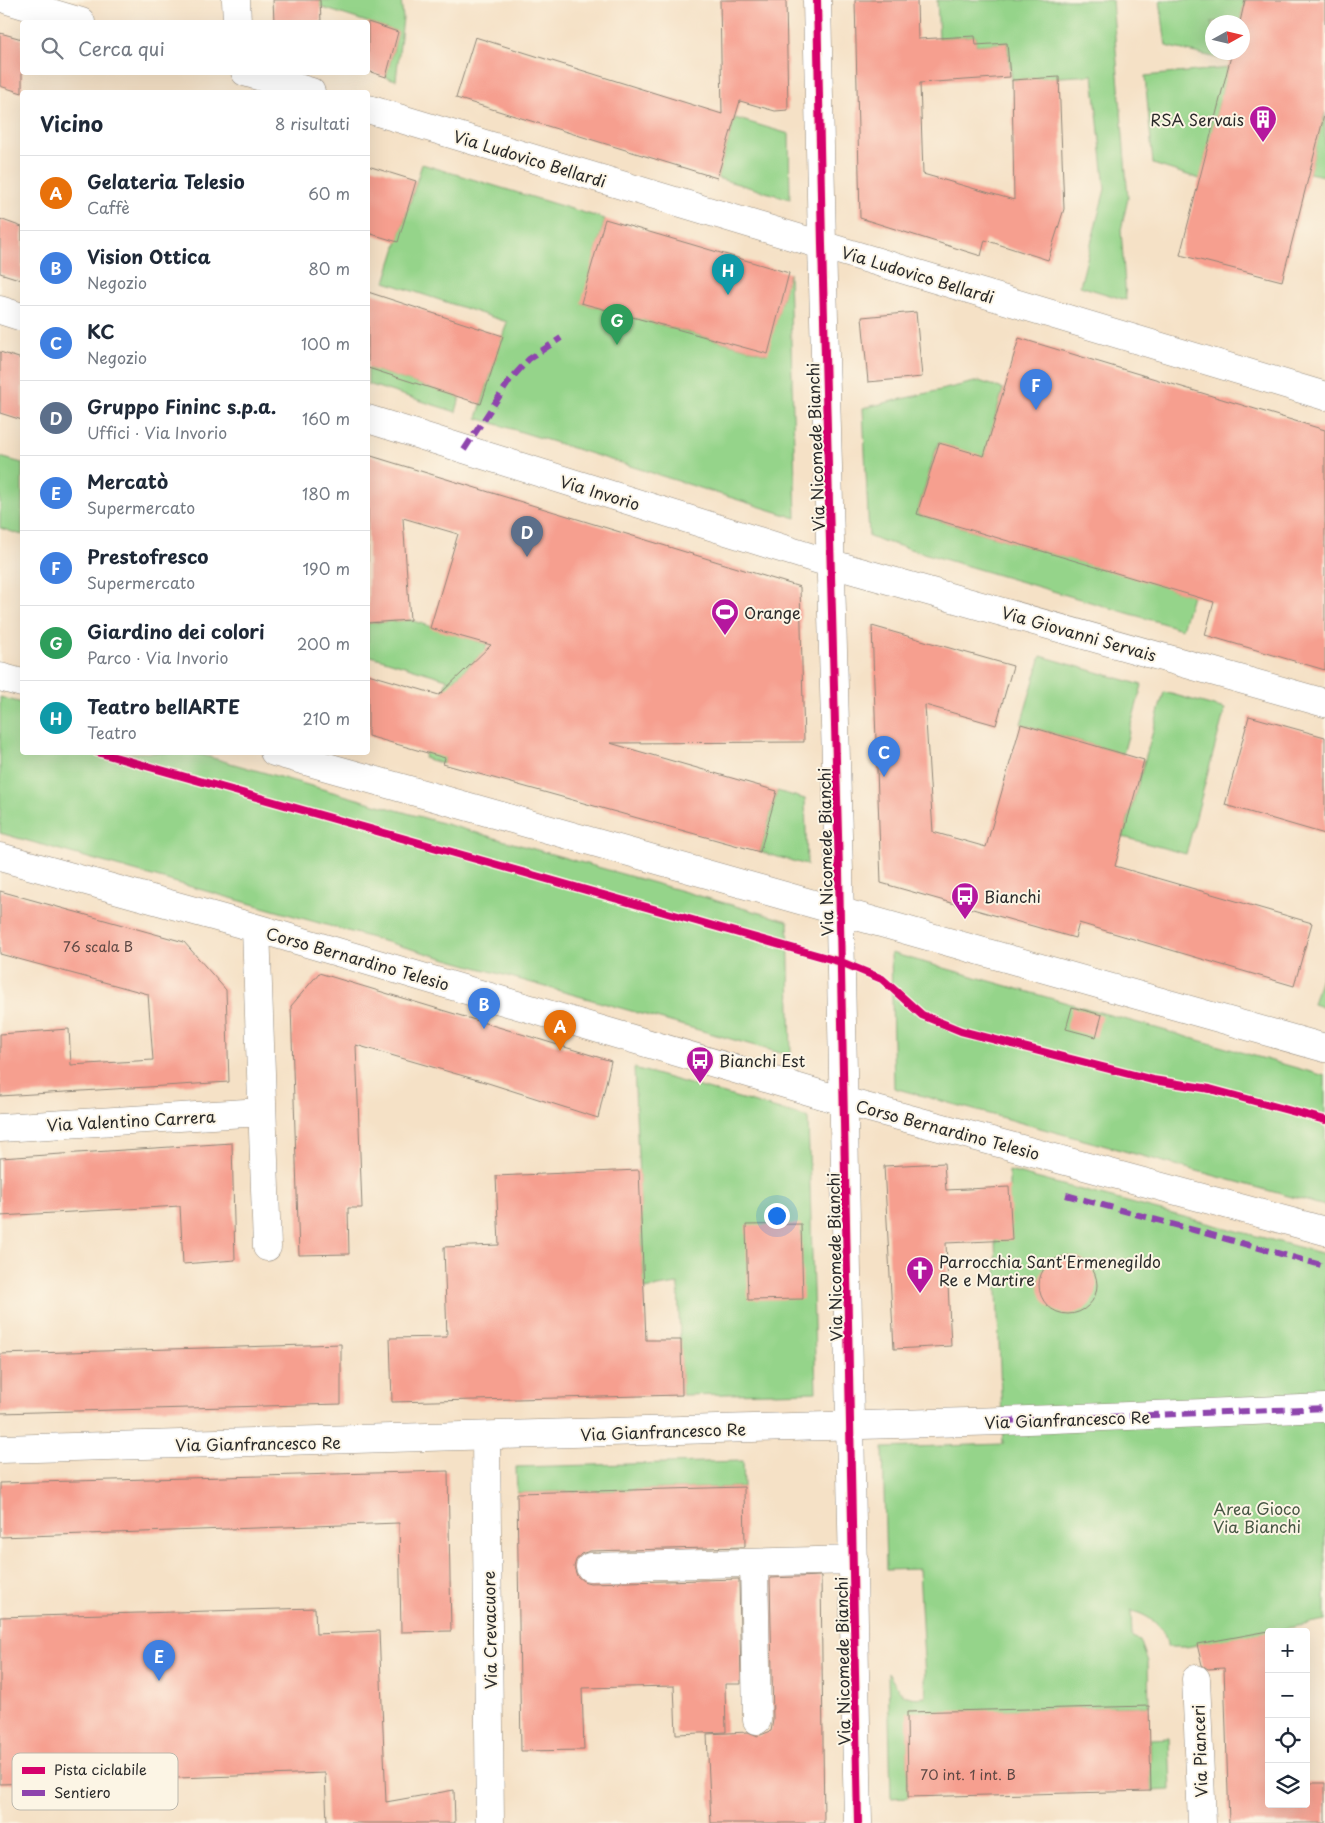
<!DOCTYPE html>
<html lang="it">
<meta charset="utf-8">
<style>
:root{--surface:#fff;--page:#f2f2f3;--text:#1f2937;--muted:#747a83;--line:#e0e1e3;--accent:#b5179e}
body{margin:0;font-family:"Playpen Sans",sans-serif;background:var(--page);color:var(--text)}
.controls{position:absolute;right:15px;bottom:15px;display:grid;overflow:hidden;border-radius:5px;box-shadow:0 5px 20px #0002}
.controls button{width:45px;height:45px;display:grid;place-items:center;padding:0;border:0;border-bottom:1px solid var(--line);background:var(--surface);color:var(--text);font:25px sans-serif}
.compass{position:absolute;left:1205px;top:15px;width:45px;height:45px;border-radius:50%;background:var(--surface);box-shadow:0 5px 20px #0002;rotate:82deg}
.you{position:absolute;left:776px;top:1215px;width:18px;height:18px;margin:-12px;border:4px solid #fff;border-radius:50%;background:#1a73e8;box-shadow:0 0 0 8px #1a73e833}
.badge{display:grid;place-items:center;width:32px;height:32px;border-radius:50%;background:var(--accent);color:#fff;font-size:16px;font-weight:700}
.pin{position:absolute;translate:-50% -41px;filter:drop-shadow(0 1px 2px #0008)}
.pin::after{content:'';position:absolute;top:26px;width:18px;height:15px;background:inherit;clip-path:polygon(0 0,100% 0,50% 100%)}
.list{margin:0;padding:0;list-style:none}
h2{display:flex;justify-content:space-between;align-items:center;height:65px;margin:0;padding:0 20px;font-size:21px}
h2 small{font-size:16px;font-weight:400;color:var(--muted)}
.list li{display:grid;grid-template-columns:32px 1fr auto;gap:15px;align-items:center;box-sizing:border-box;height:75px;padding:0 20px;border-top:1px solid var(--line)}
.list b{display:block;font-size:19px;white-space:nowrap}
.list p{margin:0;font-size:16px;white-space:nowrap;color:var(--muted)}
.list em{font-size:16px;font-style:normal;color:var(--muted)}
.icon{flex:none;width:28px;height:28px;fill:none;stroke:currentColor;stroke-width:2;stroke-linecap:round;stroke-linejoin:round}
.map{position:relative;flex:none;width:1325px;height:1823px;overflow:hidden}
.search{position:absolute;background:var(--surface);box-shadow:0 5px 20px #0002;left:20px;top:20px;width:350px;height:55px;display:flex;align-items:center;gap:12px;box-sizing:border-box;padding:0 18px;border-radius:5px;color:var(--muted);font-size:19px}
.panel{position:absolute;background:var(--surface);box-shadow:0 5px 20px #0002;left:20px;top:90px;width:350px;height:665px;border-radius:5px}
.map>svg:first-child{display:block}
.green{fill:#95d48a;stroke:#60805a}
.building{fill:#f69f8f}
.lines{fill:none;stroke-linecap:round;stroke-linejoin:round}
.minor-casing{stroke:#908678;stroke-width:29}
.minor{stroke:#fff;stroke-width:28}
.quiet{stroke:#8e44ad;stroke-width:6;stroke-dasharray:12 6;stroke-linecap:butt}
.cycleway-casing{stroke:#fcf5e5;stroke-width:11}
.cycleway{stroke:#d6006c;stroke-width:8}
.labels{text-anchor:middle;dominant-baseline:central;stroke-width:4;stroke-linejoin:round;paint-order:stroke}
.number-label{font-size:14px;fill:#5e4844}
.poi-label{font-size:16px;fill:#2b2b2b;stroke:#fcf5e5;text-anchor:start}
.street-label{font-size:16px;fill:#2b2b2b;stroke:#fcf5e5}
.park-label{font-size:16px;fill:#465543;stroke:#fcf5e5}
.key{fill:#fcf5e5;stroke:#bdb8ad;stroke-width:1}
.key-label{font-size:14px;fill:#2b2b2b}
</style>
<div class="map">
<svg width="1325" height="1823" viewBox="0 0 1325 1823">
<rect width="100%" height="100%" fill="#fcf5e5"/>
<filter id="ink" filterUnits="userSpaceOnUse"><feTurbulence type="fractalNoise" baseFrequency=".02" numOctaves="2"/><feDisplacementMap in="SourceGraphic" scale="10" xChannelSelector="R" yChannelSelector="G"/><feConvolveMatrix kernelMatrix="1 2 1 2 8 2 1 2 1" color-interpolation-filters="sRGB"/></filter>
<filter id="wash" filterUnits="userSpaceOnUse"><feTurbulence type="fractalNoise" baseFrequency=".0096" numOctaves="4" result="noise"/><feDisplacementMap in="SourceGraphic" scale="20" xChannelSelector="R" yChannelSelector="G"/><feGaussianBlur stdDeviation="1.12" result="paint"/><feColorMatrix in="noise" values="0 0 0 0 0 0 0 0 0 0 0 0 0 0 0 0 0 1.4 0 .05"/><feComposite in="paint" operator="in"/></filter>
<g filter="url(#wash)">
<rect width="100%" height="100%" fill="#f5e1c6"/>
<!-- green -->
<path class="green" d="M320 0H401L403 18 396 80 386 77 398 32 320 7Z
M937 0H1112L1128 198 1121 230 1126 300 1080 286 1105 189 1093 75 1012 80 1007 43 976 45 975 36 939 38Z
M1160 0H1245L1240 22H1212V52L1232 53 1230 61 1166 46Z
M1228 68 1200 179 1153 164 1145 76Z
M1325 112V176L1309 173Z
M735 118 789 134 790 199 717 178Z
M422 164 605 219 582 303 767 354 789 273 796 518 477 418 507 322 385 282Z
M368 368 460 397 456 412 368 384Z
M979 381 1003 389 984 457 938 443 917 514 1192 595 1182 629 869 537 863 408Z
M0 457 22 463V535L0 528Z
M410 620 487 644 485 651 454 680 462 701 443 764 424 758 447 679 368 655V623Z
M1041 656 1142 685 1123 754 1021 724Z
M1164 692 1225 709 1186 854 1123 837Z
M0 697 22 703V752L195 753 788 921 791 1056 0 833Z
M777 791 805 799 807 865 760 852Z
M891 953 1325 1076V1206L894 1088Z
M1325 963V1008L1313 1004Z
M634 1068 808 1118 816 1392 682 1395 678 1284 644 1289Z
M1009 1171 1325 1254V1621L1186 1647H1167C1167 1628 1148 1614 1131 1611L1132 1637 1140 1640 1148 1662 1149 1706 908 1713V1797L891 1798 888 1673C900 1692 902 1700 926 1697L919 1569 886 1570 883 1448 1003 1444 995 1241 1009 1187Z
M743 1461 744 1487 517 1493 516 1467Z
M1169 1738 1171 1790 1151 1791 1150 1739Z"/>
<g id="blocks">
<!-- building -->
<path class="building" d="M273 0H320L321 22H274Z
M720 0H786L788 110 775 111 740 101 717 178 456 98 475 37 722 114Z
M855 0H917L918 39 975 36 976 45 1007 43 1010 77 920 83 923 174 1014 200 1012 80 1059 77 1064 209 1048 260 985 240 981 256 860 218Z
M1245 0H1325V112L1282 281 1180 255 1232 52H1242V22H1240Z
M368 22 398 32 386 77 368 71Z
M0 33 22 39V93L0 86Z
M368 166 416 181 398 242 368 233Z
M0 219 22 227V280L0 273Z
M605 219 789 273 768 354 581 303Z
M368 292 503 336 481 404 368 368Z
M916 312 922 377 868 382 862 317Z
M1019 338 1325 430V670L1205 635 1214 602 917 514 939 443 984 456Z
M0 352 22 359V420L0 413Z
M368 455 800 587 804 742 610 743 777 791 760 852 443 764 445 758 368 736V674L439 695 491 645 430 628 458 534 403 518 410 620 368 623Z
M872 626 1013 666 996 725 925 705 933 832 986 847 1021 724 1144 760 1115 866 1312 923 1294 986 1079 923 1075 938 881 883Z
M1249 716 1325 737V834L1225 805Z
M0 891 184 942 226 990 229 1082 0 1096V1034L69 1029 71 1065 153 1060 148 994 0 954Z
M319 973 611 1061 598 1118 488 1083 356 1045 362 1208H348L349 1254 299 1255 291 1006Z
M1072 1007 1102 1015 1096 1037 1066 1029Z
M232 1143 235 1260 183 1264 180 1206 0 1216V1158Z
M944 1163 946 1190 1009 1187 1012 1240 946 1243 951 1346 894 1349 884 1166Z
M639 1170 646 1340H681L682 1395 392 1402 390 1338 447 1337 444 1247 499 1245 496 1176Z
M801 1224 803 1299 748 1300 746 1225Z
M1039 1285a29 29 0 1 1 58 0a29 29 0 1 1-58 0Z
M341 1344V1404L0 1413V1354Z
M448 1471 451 1631 401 1632 399 1523 0 1537V1483Z
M744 1487 745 1547 590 1551 581 1554 576 1560 574 1567 577 1576 583 1581 590 1583 739 1579 741 1684H725L726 1732 676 1734 674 1686 582 1688 584 1750 521 1751 517 1493Z
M821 1576 824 1823H711L707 1734 748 1732 758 1736 771 1731 773 1720 770 1578Z
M315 1608 316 1634 379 1631 386 1802 454 1790 455 1823H327L325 1773 0 1784V1617Z
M1269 1631V1804H1306V1783H1325V1823H1229L1224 1668 1208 1669 1202 1665 1197 1644Z
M1149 1706 1151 1791 908 1797 907 1712Z"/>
</g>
</g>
<g filter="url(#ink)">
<use href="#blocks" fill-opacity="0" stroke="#908678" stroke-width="1"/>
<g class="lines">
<!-- minor casing -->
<g class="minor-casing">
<path id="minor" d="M8 0 81 22
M236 0 237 22
M817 0 822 245 839 872 858 1823
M245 72 311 92
M368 109 1325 396
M0 310 22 317
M368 419 832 564 1325 703
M0 677 22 683
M274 752 1325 1048
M0 857 256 928 843 1101 1325 1231
M256 928 267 1247
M0 1128 262 1112
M486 1437 490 1823
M0 1449 1003 1421 1325 1408
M754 1563 757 1720
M590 1567 854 1560
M1196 1679 1202 1823"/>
</g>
<!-- minor -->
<use href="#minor" class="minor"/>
<!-- quiet -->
<path class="quiet" d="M464 450 510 380 529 359 561 338
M1066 1195 1325 1266
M1003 1421 1325 1408"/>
<!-- cycleway casing -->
<g class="cycleway-casing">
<path id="cycleway" d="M817 0 822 245 839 872 858 1823
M97 752 841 962 882 979 922 1015 961 1031 1153 1080 1210 1089 1325 1120"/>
</g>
<!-- cycleway -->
<use href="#cycleway" class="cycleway"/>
</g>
</g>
<!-- icons -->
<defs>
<g id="building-pin" transform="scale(1.4375)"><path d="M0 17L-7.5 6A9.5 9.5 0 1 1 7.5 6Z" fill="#b5179e" stroke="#fcf5e5"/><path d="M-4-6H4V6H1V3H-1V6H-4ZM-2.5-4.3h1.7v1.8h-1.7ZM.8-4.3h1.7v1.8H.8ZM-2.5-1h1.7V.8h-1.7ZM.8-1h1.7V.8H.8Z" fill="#fff"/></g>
<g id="stadium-pin" transform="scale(1.4375)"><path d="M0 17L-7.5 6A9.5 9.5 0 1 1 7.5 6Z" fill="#b5179e" stroke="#fcf5e5"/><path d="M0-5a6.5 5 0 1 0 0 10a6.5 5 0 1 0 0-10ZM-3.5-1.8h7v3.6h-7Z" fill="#fff"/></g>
<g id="bus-pin" transform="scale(1.4375)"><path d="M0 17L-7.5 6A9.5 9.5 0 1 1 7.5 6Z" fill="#b5179e" stroke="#fcf5e5"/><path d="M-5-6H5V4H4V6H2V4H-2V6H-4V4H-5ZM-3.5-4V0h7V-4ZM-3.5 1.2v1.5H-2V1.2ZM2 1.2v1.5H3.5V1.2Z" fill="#fff"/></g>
<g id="church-pin" transform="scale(1.4375)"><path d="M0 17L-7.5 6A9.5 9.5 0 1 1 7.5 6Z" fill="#b5179e" stroke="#fcf5e5"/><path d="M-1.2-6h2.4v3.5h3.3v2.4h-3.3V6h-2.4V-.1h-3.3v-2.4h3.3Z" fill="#fff"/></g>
</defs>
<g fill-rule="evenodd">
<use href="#building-pin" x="1263" y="119"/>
<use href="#stadium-pin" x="725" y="612"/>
<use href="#bus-pin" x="965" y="896"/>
<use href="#bus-pin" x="700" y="1060"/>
<use href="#church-pin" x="920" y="1270"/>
</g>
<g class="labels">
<!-- number labels -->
<g class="number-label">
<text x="98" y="946">76 scala B</text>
<text x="968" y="1774">70 int. 1 int. B</text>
</g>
<!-- poi labels -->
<g class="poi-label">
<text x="1244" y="119" text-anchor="end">RSA Servais</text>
<text x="744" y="612">Orange</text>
<text x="984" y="896">Bianchi</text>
<text x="719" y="1060">Bianchi Est</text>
<text x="939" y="1261">Parrocchia Sant'Ermenegildo<tspan x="939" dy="18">Re e Martire</tspan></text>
</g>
<!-- street labels -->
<g class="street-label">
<text transform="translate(530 158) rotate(17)">Via Ludovico Bellardi</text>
<text transform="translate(918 274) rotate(17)">Via Ludovico Bellardi</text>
<text transform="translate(815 447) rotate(-92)">Via Nicomede Bianchi</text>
<text transform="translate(600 492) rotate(17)">Via Invorio</text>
<text transform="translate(1079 633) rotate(16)">Via Giovanni Servais</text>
<text transform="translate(825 852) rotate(-91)">Via Nicomede Bianchi</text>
<text transform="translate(358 958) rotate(16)">Corso Bernardino Telesio</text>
<text transform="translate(131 1120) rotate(-3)">Via Valentino Carrera</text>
<text transform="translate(948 1129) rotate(15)">Corso Bernardino Telesio</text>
<text transform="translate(834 1257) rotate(-91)">Via Nicomede Bianchi</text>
<text transform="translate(1067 1419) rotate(-2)">Via Gianfrancesco Re</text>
<text transform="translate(663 1431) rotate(-2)">Via Gianfrancesco Re</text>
<text transform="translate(258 1443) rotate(-1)">Via Gianfrancesco Re</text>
<text transform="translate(489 1630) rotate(-91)">Via Crevacuore</text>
<text transform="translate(842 1661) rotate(-91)">Via Nicomede Bianchi</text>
<text transform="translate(1199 1751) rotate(-92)">Via Pianceri</text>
</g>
<!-- park labels -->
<g class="park-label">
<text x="1257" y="1508">Area Gioco<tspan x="1257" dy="18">Via Bianchi</tspan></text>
</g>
</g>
<!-- legend -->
<rect x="12" y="1753" width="166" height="57" rx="8" class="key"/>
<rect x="22" y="1767" width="23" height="7" fill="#d6006c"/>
<rect x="22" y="1790" width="23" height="6" fill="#8e44ad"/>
<g class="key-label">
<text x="54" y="1775">Pista ciclabile</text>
<text x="54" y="1798">Sentiero</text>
</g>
</svg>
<div class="controls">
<button>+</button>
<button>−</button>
<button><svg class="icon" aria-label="locate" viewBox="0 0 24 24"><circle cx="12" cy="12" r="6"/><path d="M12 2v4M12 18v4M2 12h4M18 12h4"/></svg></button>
<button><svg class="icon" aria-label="layers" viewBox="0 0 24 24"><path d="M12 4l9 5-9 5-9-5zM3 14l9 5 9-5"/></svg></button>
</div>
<svg class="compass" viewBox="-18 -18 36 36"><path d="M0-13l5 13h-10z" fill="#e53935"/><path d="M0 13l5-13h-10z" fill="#747a83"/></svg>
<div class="you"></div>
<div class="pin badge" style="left:560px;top:1051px;background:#e8710a">A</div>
<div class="pin badge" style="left:484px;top:1029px;background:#3f7fe0">B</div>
<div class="pin badge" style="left:884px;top:777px;background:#3f7fe0">C</div>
<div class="pin badge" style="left:527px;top:557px;background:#5c6f8a">D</div>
<div class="pin badge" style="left:159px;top:1681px;background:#3f7fe0">E</div>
<div class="pin badge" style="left:1036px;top:410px;background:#3f7fe0">F</div>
<div class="pin badge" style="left:617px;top:345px;background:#2e9e5b">G</div>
<div class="pin badge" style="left:728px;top:295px;background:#0f9aa8">H</div>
<div class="search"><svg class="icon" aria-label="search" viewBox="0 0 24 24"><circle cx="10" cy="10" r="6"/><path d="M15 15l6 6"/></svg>Cerca qui</div>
<section class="panel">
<h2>Vicino<small>8 risultati</small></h2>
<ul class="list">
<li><span class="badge" style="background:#e8710a">A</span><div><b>Gelateria Telesio</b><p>Caffè</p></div><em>60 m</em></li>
<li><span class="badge" style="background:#3f7fe0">B</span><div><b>Vision Ottica</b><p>Negozio</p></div><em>80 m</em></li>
<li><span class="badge" style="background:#3f7fe0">C</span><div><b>KC</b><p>Negozio</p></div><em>100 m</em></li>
<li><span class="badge" style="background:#5c6f8a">D</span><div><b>Gruppo Fininc s.p.a.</b><p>Uffici · Via Invorio</p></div><em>160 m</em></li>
<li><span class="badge" style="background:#3f7fe0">E</span><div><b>Mercatò</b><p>Supermercato</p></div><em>180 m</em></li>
<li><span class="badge" style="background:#3f7fe0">F</span><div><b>Prestofresco</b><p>Supermercato</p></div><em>190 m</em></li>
<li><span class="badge" style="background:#2e9e5b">G</span><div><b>Giardino dei colori</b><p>Parco · Via Invorio</p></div><em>200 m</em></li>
<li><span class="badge" style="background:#0f9aa8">H</span><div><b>Teatro bellARTE</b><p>Teatro</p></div><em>210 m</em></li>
</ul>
</section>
</div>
